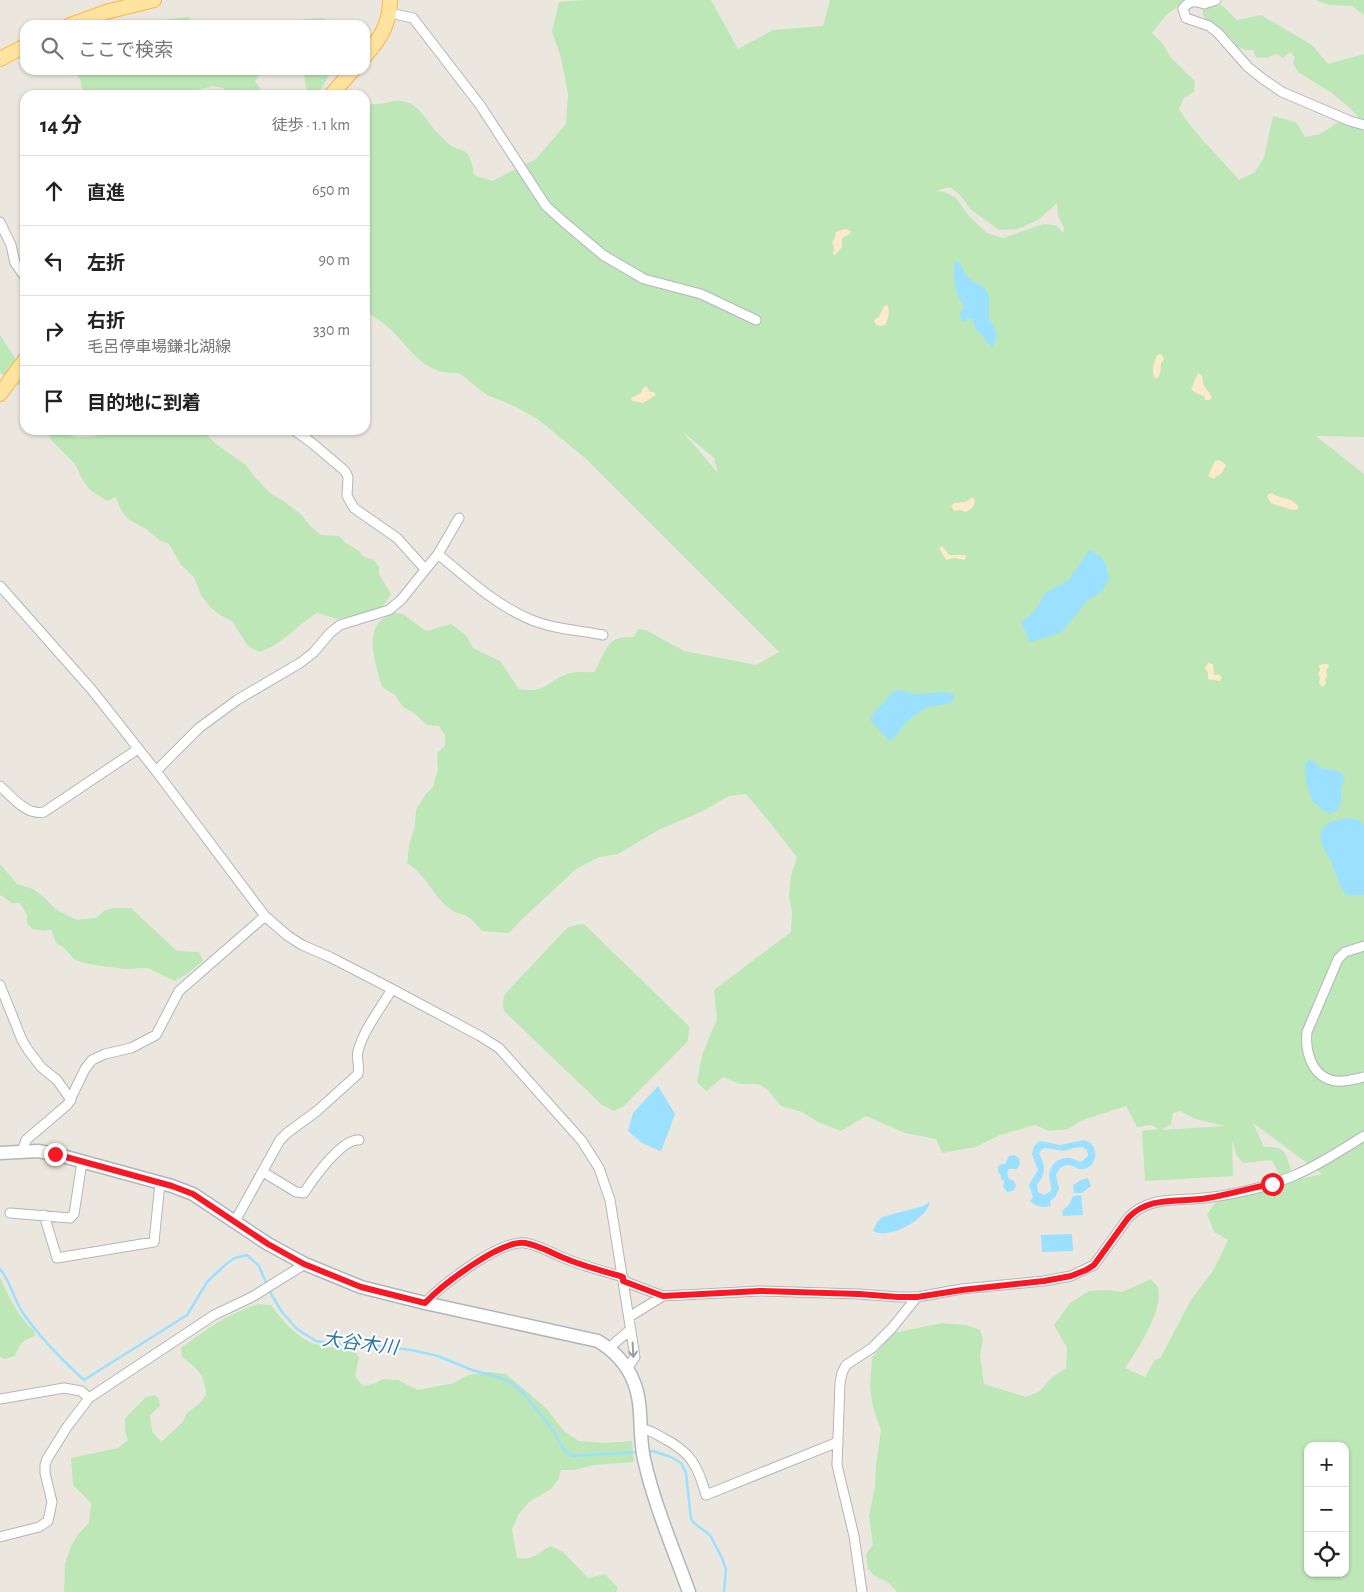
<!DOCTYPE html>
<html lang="ja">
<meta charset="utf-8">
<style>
:root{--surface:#fff;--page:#f6f6f6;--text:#222;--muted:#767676;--line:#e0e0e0}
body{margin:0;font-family:"Alegreya Sans","Noto Sans JP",sans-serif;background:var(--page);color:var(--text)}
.controls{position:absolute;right:15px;bottom:15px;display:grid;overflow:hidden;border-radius:10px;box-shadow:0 1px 4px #0004}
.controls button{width:45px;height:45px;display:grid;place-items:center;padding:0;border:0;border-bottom:1px solid var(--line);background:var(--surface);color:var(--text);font:25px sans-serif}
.stop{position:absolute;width:15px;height:15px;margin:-11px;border:4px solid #f81823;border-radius:50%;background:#fff}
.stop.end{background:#f81823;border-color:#fff;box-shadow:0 1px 5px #0008}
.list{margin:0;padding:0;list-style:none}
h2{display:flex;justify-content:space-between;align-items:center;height:65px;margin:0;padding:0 20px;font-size:21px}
h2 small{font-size:16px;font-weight:400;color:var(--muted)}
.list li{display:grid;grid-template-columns:32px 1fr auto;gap:15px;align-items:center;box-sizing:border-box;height:70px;padding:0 20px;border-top:1px solid var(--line)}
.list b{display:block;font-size:19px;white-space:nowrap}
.list p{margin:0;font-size:16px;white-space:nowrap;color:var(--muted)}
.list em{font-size:16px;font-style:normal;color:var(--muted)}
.icon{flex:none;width:28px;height:28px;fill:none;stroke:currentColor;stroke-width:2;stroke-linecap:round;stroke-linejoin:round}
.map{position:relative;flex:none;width:1364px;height:1592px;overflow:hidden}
.search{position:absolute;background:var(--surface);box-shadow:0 1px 4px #0004;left:20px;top:20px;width:350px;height:55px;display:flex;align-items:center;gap:12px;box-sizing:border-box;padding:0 18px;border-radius:15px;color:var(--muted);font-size:19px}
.panel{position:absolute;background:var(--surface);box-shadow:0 1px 4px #0004;left:20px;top:90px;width:350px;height:345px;border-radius:15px}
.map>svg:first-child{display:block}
.green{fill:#bde7b7;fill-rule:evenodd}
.sand{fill:#fdeac8}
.water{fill:#9be0ff;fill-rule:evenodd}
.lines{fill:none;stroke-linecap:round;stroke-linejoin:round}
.stream{stroke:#9be0ff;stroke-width:2.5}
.minor-casing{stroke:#b1b6bb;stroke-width:11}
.secondary-casing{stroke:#b0b6bb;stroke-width:15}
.primary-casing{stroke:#feb346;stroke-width:16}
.minor{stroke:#fff;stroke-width:9}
.secondary{stroke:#fff;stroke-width:12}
.primary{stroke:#ffe4a0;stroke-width:14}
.oneway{stroke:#9a9ea0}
.route{stroke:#f81823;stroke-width:6}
.labels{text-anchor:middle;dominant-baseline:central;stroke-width:4;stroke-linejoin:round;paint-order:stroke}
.water-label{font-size:19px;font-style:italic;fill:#2d77a7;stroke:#fff}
</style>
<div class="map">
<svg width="1364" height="1592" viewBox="0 0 1364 1592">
<rect width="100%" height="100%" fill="#ece7de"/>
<!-- green -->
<path class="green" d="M584 0H711L738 49 773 30 823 26 830 0H1187L1166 15 1152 33 1163 44 1171 58 1195 81 1194 92 1184 98 1179 109C1195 135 1219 156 1239 180L1254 173 1264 158 1273 116 1296 122 1305 137 1320 134 1339 122 1364 127V437L1316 436 1364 474V1592H897L889 1583 875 1576 868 1569 866 1554 873 1545 869 1516 875 1486 876 1465 881 1430 873 1408 870 1387 872 1358 893 1333 942 1323 966 1325 980 1330 983 1339 980 1356 984 1384 1026 1397 1040 1391 1051 1378 1066 1368 1067 1348 1054 1325 1070 1303 1089 1291 1108 1290 1122 1292 1151 1279C1153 1282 1157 1285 1158 1288 1164 1309 1137 1351 1125 1368L1145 1377 1154 1361 1161 1357 1192 1298 1213 1271 1228 1240 1214 1232 1207 1214 1216 1202 1245 1196 1292 1181 1322 1174 1253 1123 1264 1147C1285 1146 1285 1151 1291 1170L1280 1176 1272 1160 1243 1163 1237 1156 1232 1141 1233 1176 1145 1181 1142 1131 1159 1129 1151 1125 1137 1127 1126 1106 1083 1120 1068 1129 1049 1131 1035 1125 1000 1135 976 1147 942 1153 936 1139 905 1133 866 1116 841 1131 818 1122 802 1112 781 1106 767 1089 758 1084H740L723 1077 707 1091 697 1083 702 1055 717 1019 714 990 791 932 792 912 789 896 791 876 797 857 767 819 746 794 729 796 703 811 660 829 618 854 599 857 576 869 518 923 509 933 482 931C478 927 473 920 468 917 464 914 458 914 453 911 434 899 427 875 407 863L409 846 415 825 416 810 425 795 433 787 438 769 437 753 445 746V735L439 726 427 725 414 713 403 707 395 695 382 687C377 668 365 638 380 621 384 618 389 615 393 612L403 614 426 631 451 624 466 635 473 648 500 661 519 689C547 694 547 680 570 673 578 671 586 673 594 672 601 662 605 643 617 639 622 637 629 637 634 637L638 629 646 630 684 651 756 665 779 652 585 458 539 420 514 406 487 395 459 373C422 375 412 349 389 328 381 320 372 318 365 309V102C381 109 391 97 406 102 421 106 427 123 439 134 443 138 448 144 453 147 460 150 465 149 469 156 472 161 473 169 474 175L492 181 536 159 566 124 568 94 561 58 552 31 559 2ZM950 187 960 195 970 209 999 230 1018 229 1038 220 1057 203 1058 216 1064 228 1063 233 1056 225 1043 224 1003 238 987 233 969 216 956 198 945 192 935 191ZM682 431 714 458 718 473ZM1180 1111 1195 1119 1225 1126 1161 1130 1171 1124 1173 1113ZM1308 1446H1345V1573H1308Z
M1315 0H1364V15L1352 6 1329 5Z
M1222 5 1237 20 1261 15 1312 45 1328 64 1364 54V124L1352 110 1332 93 1298 72 1293 63 1295 57 1290 52 1283 58 1277 54 1266 58 1256 57 1253 50H1246L1236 46 1232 39 1215 25 1207 21 1203 15V8Z
M188 17 196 25H121Z
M324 18 328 22V25H289L305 19Z
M73 70H263L255 81 264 95H231L223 88 213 86 200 89 189 95H84L80 79Z
M303 70H326L330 74 317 95H306L307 91Z
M0 335 25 373V389L0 373Z
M46 430H62C72 440 85 437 97 436V430H211L208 436 216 444 246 465 254 476 271 494 282 500 302 515 310 526 321 535 339 536 346 543 359 551 363 556 374 560 379 567V574L391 594 383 606 363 615 337 619 317 613C297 625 281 646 259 652L248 646 232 621 220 615 210 607 201 595 194 577 181 565 169 544 159 540 146 529 128 519 121 510 116 497 107 501 90 490 82 479 75 464 51 440Z
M0 864 17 884 33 889 45 898 55 909 77 920 96 918 105 910 115 908H131L177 951 199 952 203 961 187 974 174 981 148 968 125 969 88 964 75 960 63 947 56 943 51 929 45 931 32 929 27 923V915L20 903H12L0 895Z
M581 924 585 925 689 1026 688 1041 624 1106 614 1111 602 1105 504 1011C503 1005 502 1000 505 994L565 930 569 927Z
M0 1277C9 1298 18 1316 34 1331L35 1336C21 1341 21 1343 15 1356L5 1359 0 1357Z
M258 1304 271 1305C282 1320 297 1338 315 1344 327 1348 342 1348 354 1350L359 1358 355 1376 363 1386 376 1383 382 1379 398 1380 418 1390 454 1383 468 1375 490 1372 506 1374 546 1408 564 1431 579 1441 604 1443 632 1441 634 1462 594 1465 575 1470H561L558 1480 551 1489 529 1502 518 1515 512 1530 517 1558C535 1560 536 1554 550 1546L562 1551 588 1578 605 1574 618 1588 616 1592H64L65 1564 71 1546 79 1533 89 1523 91 1503 73 1485 71 1458 118 1448 128 1440 125 1431V1418L146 1397 155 1395 159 1399 160 1406 150 1415 152 1431 161 1442 182 1423 187 1413 200 1403 206 1395C205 1375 198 1369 182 1357L181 1348C206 1329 229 1313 258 1304Z"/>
<!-- sand -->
<path class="sand" d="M845 229 851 231 850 234 842 238V247L835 255 833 254 834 248 832 242 835 238 836 232Z
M887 305C891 310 888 320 885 325L881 326 876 325 874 320 879 317 884 306Z
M1160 354 1162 355 1164 359 1161 363C1161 367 1161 377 1156 379 1150 371 1154 363 1157 355Z
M1198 373 1202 376 1203 384 1212 397 1210 400H1205L1204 396 1196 393 1191 389Z
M644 387H647L650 392H654L656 395 643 403 632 401 631 398 641 393Z
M1219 460 1226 465 1221 474 1213 479 1208 476 1215 461Z
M1272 493C1283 501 1288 495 1298 506V509L1292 510 1271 503 1267 497 1268 494Z
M973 497 975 501C974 507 971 509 966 512L960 510 954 511 951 506 954 503 965 502Z
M942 546 949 555H966L965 560 954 558 946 560 939 548Z
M1208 663 1213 664 1214 675 1218 674 1222 677 1220 681 1208 679V673L1205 668Z
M1324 664H1328L1329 666 1326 671 1327 676 1325 680 1326 684 1322 687 1319 683 1320 678 1318 673 1320 671 1319 665Z"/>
<!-- water -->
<path class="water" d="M955 261 959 262 968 278 985 288 989 296V320C997 328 998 336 994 346L991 347 982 335 975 329 973 320 968 318 964 322 961 320 960 313 964 308C963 302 958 299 957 294 954 284 953 271 955 261Z
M1089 550 1100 556 1106 564 1109 579 1102 591 1086 602 1063 631 1051 636 1030 642 1021 622 1034 612 1046 592 1068 581Z
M898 690C905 690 910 694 917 694 930 694 941 690 954 694V697L951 703C941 706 930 705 921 711 915 715 909 719 905 724 899 731 897 738 889 741L870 720 873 714 894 691Z
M1310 759C1314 761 1316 764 1320 767 1330 772 1341 766 1345 780 1335 794 1350 807 1329 814L1312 801 1306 781 1305 764Z
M1349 818 1358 820 1364 825V895H1346C1339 886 1337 877 1333 866 1331 860 1327 855 1324 849 1313 826 1330 820 1349 818Z
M658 1086 675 1114 662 1149 660 1151 642 1143 628 1131 633 1113Z
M1084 1140C1090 1142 1094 1145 1095 1151 1097 1160 1090 1171 1079 1169 1075 1168 1073 1165 1068 1165 1065 1165 1063 1167 1060 1168L1056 1175 1059 1189 1055 1197 1050 1201 1051 1206C1043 1208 1036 1207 1030 1201L1033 1197 1029 1185 1038 1170 1032 1154 1034 1146 1040 1141 1060 1145ZM1079 1147C1085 1147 1088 1149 1088 1156L1081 1162C1077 1161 1074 1158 1069 1158 1059 1157 1050 1164 1049 1175 1049 1180 1052 1185 1051 1191L1044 1195 1038 1192 1037 1185C1045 1174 1047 1167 1039 1154L1042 1149 1045 1148 1063 1151Z
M1014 1155 1019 1158 1020 1164 1017 1169H1009L1007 1173 1009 1179 1014 1181 1016 1186 1013 1191 1007 1192 1003 1187 1004 1181 1001 1179V1175L998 1172V1167L1001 1164H1005L1009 1156Z
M1088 1178 1091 1186 1082 1193H1074L1073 1185 1083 1179Z
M1081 1195 1083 1215 1063 1216 1062 1211 1069 1205 1073 1196Z
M930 1202C926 1220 889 1240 873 1231L877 1222 882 1217 923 1206Z
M1072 1234 1073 1251 1042 1252 1041 1235Z"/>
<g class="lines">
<!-- stream -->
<path class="stream" d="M0 1269C10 1280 13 1297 21 1310 38 1336 61 1359 84 1380L187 1315 207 1282 226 1264 235 1258 247 1255 259 1266 270 1292 282 1312 297 1329 316 1341 334 1344 378 1346 411 1350 438 1356 472 1370 498 1377 513 1384 523 1393 553 1430 562 1447 572 1456 638 1452
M646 1452 653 1451 671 1457 681 1463 686 1473 691 1519 694 1523 710 1535 722 1558 726 1569 724 1592"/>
<!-- minor casing -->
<g class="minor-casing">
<path id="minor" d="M1216 0 1204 4C1195 0 1188 1 1183 9L1186 18 1209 26 1218 33 1248 67 1263 79 1282 92 1350 121 1364 125
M390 13 413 18 480 105 546 206 565 223 603 255 644 279 701 294 756 320
M0 222 11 245 15 263 25 277
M294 430 312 443 345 471 348 477 347 496 354 508 397 538 425 569
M438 554C466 577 492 602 525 617 549 629 578 630 603 635
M0 586 92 690 156 771 265 916 288 936 302 945 330 957 392 989 480 1036 499 1048 582 1141 599 1168 610 1200 635 1357 627 1369
M156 771 199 728 237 700 300 663 313 653 330 633 340 625 389 610 401 600 438 554 459 518
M0 786C12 797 27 816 44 812L138 749
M1364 946 1345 952 1338 959 1307 1032C1305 1052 1312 1078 1336 1081 1345 1082 1355 1079 1364 1077
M0 985 22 1040 28 1050 41 1067 57 1080 71 1100
M22 1151 26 1140 68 1104 85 1069 92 1060 105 1054 131 1048 156 1035 179 991 265 916
M263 1172 296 1192 304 1193C313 1179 342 1138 359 1140
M10 1213 70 1218 74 1214 82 1162
M44 1215 57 1258 154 1242 160 1183
M235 1221 280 1140 287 1133 317 1111 358 1074C360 1066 356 1058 358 1051 364 1029 381 1008 392 989
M623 1281 663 1296 760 1291 859 1294 898 1297H917L962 1289 1044 1281 1071 1276 1094 1265 1128 1218C1148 1196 1177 1201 1204 1198 1232 1195 1267 1187 1293 1176 1318 1166 1341 1150 1364 1136
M425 1303C442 1285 499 1240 525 1243 538 1245 552 1253 564 1258 583 1266 603 1271 623 1277
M629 1317 663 1296
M609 1348 631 1329
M0 1399 64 1388 81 1391 89 1398
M641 1429C649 1429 656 1434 663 1438 691 1452 698 1466 706 1495L838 1442
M0 1537 39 1527 48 1521 52 1502 45 1473V1465L47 1459 67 1427 89 1398 214 1315 252 1297 305 1264
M862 1592 854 1536 837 1465 840 1383 842 1373 846 1365 872 1348 892 1328 917 1297"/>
</g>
<!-- secondary casing -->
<g class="secondary-casing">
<path id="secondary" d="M0 1153 38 1151 55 1154 172 1186 193 1194 268 1244 305 1264 361 1287 425 1303 598 1341C614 1351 626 1363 633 1380 644 1405 638 1433 644 1459 654 1504 673 1548 689 1592"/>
</g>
<!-- primary casing -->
<g class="primary-casing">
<path id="primary" d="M70 25 106 12 154 0
M365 56C380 39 390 24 390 0
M0 59 25 46
M331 95 353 70
M0 394 25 360"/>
</g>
<!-- minor -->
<use href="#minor" class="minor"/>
<!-- secondary -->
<use href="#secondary" class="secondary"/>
<!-- primary -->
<use href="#primary" class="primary"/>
</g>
<!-- one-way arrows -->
<defs><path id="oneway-shaft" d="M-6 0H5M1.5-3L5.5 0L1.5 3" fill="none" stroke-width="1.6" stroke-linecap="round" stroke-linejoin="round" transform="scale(1.25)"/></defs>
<use class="oneway" href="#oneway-shaft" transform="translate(633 1350) rotate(87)"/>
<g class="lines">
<!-- route -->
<path class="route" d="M55 1154 172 1186 193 1194 268 1244 304 1264 361 1287 425 1303C442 1285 500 1240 525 1243 538 1245 552 1253 564 1258 583 1266 603 1271 623 1277V1281L663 1296 760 1291 859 1294 898 1297H917L962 1290 1044 1281 1071 1276 1086 1270 1094 1265 1128 1218C1149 1195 1180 1203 1208 1198 1230 1194 1251 1188 1272 1184"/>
</g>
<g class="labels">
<!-- water labels -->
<g class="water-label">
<text transform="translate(360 1344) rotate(7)">大谷木川</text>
</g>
</g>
</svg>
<div class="controls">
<button>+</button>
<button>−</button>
<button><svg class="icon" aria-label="locate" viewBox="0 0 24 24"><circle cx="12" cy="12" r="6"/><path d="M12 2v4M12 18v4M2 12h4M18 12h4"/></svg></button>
</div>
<div class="stop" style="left:1272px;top:1184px"></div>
<div class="stop end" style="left:55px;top:1154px"></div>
<div class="search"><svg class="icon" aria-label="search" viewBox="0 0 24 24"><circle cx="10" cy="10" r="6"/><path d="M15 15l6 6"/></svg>ここで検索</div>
<section class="panel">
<h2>14 分<small>徒歩 · 1.1 km</small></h2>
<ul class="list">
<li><svg class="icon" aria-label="ahead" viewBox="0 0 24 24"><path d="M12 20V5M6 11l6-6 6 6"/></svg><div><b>直進</b></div><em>650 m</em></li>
<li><svg class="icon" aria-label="left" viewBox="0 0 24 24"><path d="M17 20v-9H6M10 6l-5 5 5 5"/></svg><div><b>左折</b></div><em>90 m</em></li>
<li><svg class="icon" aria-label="right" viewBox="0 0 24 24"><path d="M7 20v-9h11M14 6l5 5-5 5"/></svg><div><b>右折</b><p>毛呂停車場鎌北湖線</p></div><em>330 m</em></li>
<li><svg class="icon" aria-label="arrive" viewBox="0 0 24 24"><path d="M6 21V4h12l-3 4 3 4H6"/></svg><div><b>目的地に到着</b></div></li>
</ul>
</section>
</div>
